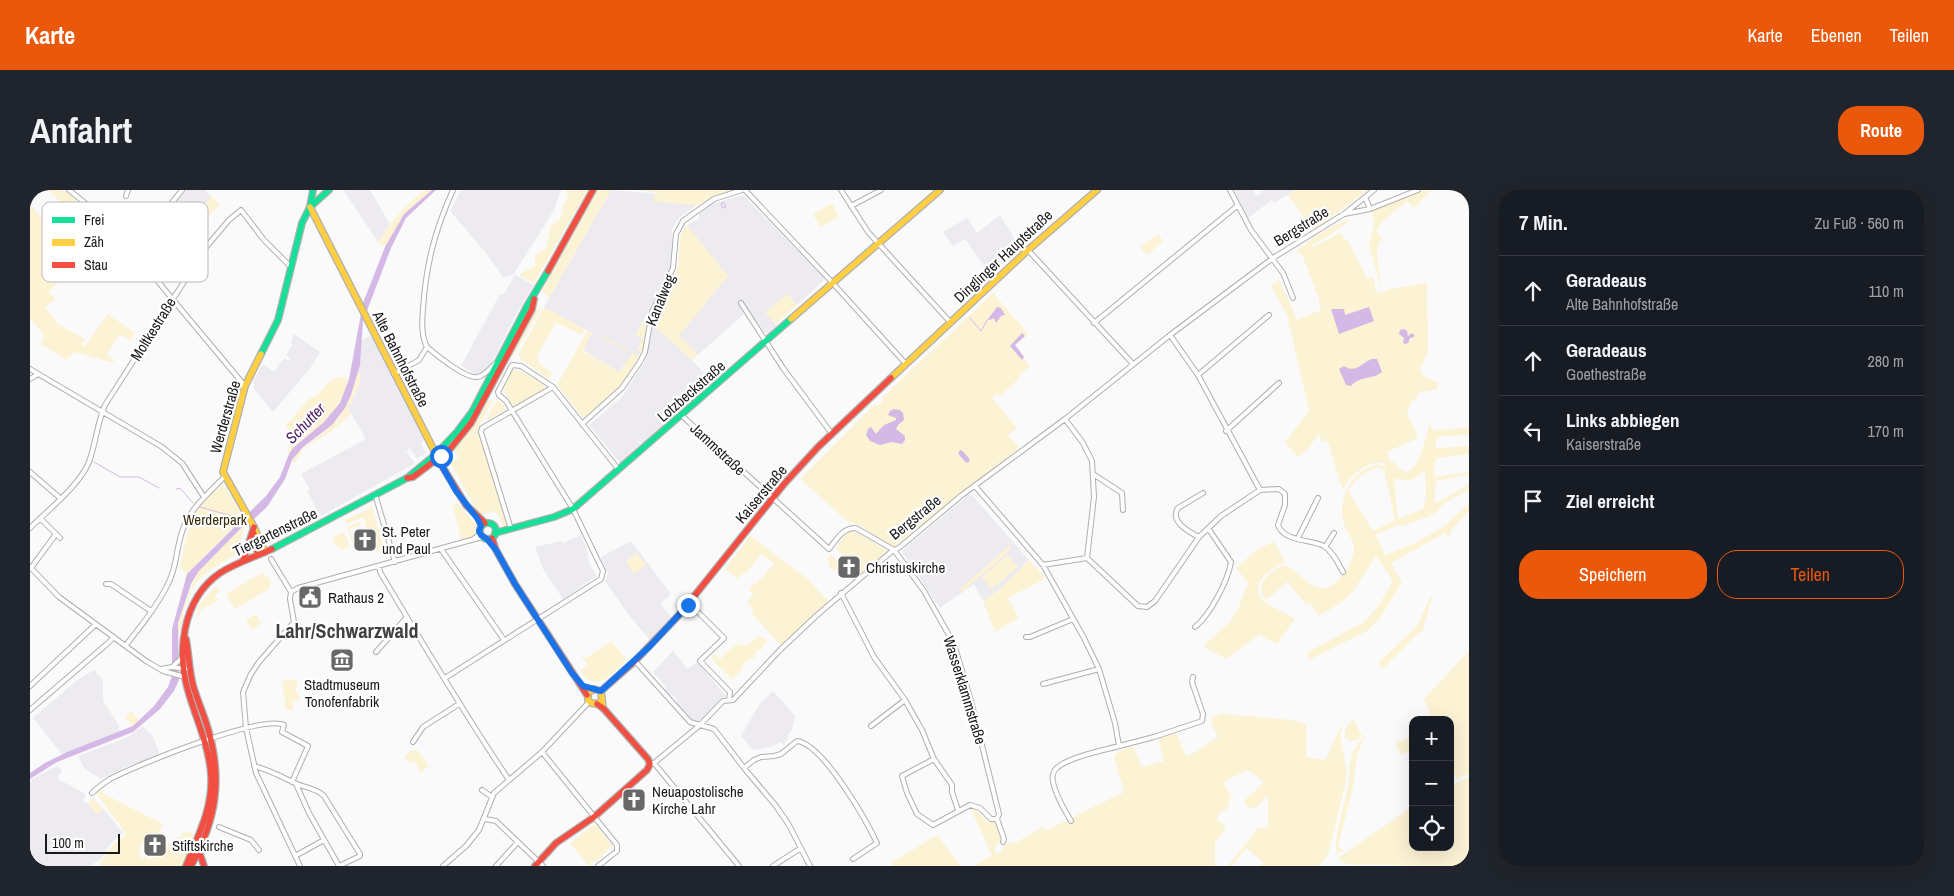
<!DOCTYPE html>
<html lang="de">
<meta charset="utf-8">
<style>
:root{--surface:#171b24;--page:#20242c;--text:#f1f3f6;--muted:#9ea1a6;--line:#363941;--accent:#ea580c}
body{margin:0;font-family:"Archivo Narrow",sans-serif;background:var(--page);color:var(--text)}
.controls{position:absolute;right:15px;bottom:15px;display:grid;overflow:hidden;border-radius:10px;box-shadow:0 5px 20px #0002}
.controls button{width:45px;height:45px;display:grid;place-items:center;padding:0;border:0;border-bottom:1px solid var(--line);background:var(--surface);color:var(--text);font:25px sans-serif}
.scale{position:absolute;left:15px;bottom:12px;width:75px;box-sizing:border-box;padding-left:5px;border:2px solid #1a1a1b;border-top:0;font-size:14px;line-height:18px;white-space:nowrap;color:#1a1a1b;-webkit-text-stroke:4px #fff;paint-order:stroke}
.stop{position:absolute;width:15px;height:15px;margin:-11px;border:4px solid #1a73e8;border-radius:50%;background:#fff}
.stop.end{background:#1a73e8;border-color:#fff;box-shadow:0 1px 5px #0008}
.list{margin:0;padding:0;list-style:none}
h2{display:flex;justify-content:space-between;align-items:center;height:65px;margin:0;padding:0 20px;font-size:21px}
h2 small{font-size:16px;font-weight:400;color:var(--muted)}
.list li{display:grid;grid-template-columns:32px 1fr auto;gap:15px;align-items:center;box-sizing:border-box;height:70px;padding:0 20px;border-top:1px solid var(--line)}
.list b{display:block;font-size:19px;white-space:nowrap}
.list p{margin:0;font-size:16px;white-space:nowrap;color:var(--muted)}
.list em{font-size:16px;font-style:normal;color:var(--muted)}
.actions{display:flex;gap:10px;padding:15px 20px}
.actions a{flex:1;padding:11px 0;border:1px solid var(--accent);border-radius:20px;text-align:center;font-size:18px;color:var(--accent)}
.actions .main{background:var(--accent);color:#fff}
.icon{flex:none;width:28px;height:28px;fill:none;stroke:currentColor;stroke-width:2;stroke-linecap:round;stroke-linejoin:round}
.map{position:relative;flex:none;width:1439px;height:676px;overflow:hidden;border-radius:20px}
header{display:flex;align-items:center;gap:30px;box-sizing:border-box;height:70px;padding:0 25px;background:var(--accent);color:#fff}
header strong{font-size:24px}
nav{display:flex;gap:28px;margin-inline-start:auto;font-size:18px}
.intro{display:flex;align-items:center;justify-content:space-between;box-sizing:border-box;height:120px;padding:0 30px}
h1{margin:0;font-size:35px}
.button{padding:12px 22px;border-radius:20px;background:var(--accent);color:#fff;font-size:18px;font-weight:700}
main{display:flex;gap:30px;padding:0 30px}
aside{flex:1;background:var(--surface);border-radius:20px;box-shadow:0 5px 20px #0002}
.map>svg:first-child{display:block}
.built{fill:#edeaf0}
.green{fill:#fcf2d4;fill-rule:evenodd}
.water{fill:#d4b9e6}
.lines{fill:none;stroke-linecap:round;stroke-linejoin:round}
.stream{stroke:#d4b9e6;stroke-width:1}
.canal{stroke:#d4b9e6;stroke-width:5}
.street-casing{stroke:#afafb0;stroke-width:6}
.fast-casing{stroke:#afafb0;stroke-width:8}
.slow-casing{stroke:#afafb0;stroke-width:8}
.jam-casing{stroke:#afafb0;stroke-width:8}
.street{stroke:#fefefe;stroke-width:4}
.fast{stroke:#16e098;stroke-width:5.5}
.slow{stroke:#ffcf43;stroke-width:5.5}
.jam{stroke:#f24e42;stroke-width:5.5}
.route{stroke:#1a73e8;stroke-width:6}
.labels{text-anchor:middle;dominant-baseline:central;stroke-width:4.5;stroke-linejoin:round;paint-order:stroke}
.street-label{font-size:15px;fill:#1a1a1b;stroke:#fff}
.park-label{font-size:15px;fill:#362c0a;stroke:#fff}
.poi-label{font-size:15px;fill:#1a1a1b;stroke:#fff;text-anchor:start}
.water-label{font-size:16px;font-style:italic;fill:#4e1d67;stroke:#fff}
.district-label{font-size:20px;font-weight:bold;fill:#414042;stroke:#fff}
.key{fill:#fff;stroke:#bababb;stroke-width:1}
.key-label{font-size:14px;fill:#1a1a1b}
</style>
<header>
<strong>Karte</strong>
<nav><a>Karte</a><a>Ebenen</a><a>Teilen</a></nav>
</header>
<div class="intro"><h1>Anfahrt</h1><a class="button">Route</a></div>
<main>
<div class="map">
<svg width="1439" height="676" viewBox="0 0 1439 676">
<rect width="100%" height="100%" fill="#fafafb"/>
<!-- built -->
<path class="built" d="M156 0H175L190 15 164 39 139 20Z
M316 0H340L360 34 348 52 314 1Z
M431 0H531L524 20 483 85 473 87 456 63 420 21Z
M581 0 621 3 627 5 623 11 666 15 649 28 642 40V73L635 90 606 145 613 149 611 161 608 166 602 164 589 182 553 160 562 143 514 117Z
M1204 0H1223L1226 6 1231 4V2L1234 0H1265L1244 13 1242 10 1218 28Z
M713 5 792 86 794 90 767 115 757 104 736 123 747 136 738 144 735 143 718 120 668 165 648 146 698 86 654 38 669 28V23L682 14Z
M970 25 991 59 961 86 935 49 923 56 913 42 937 28 947 43Z
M485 85 504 95 485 126 461 175 453 182 445 184 431 176 470 104 473 105Z
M623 135 662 170 682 192 612 254 602 245 611 255 590 273 559 235 592 207 615 172Z
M264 144 290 162 281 177 243 222 224 199 223 191 233 174 244 182 254 168 259 171 260 169 256 165 263 154 261 152Z
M340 146 343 149 395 250 391 253 396 263 387 269 380 258 374 263 378 262 379 266 385 272 382 275 291 326 277 302 280 300 271 284 336 249 317 216 326 203 330 184 328 183 332 150Z
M938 305 943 306 999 370 968 401 953 411 944 394 910 418 873 363V360Z
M551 345 557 359 559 373 567 386 533 409 513 379 505 357 531 351 533 353Z
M601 351 641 404 630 414 642 428 620 450 599 425 575 391 578 385 571 367Z
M643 461 658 479 667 472 696 506 674 528 668 531 660 530 645 513 648 511 642 504 639 506 634 500 636 497 623 482Z
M64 480 73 490V511L90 537 88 538 91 542 32 564 3 528 46 491Z
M743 501 765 526 762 540 758 545 759 547 753 555 751 552 741 557 723 560 711 546 729 515Z
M113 536 123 547 130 565 98 576 71 589 54 578 48 566 96 548Z
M27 576 32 580 28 589 56 604 53 612 58 613 66 624 74 619 93 643 81 653 71 669 60 676H0V594L2 589Z"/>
<!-- green -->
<path class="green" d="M19 0H34L62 24 51 32 52 25 44 18 35 17Z
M395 0H402L374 24 355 57 348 52C363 30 373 17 395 0Z
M535 0H558L504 93 490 86V84L505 76V65L516 58 521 35C541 24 527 19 539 7Z
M568 0H581L519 108 512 101 514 97Z
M609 0H706L666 15 622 11 627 3Z
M1265 0H1338L1284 40 1258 5Z
M1402 0 1384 18 1377 11 1352 32 1347 41 1349 46 1353 47C1341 61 1351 80 1351 96L1339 56 1344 34 1342 20 1389 1Z
M182 6 190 15 164 39 158 35Z
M0 13 45 72 19 102 25 109 15 118 29 135 55 149 51 155 55 156 78 124 105 143 100 150 89 144 77 165 83 170 84 173 45 162 36 170 11 154 14 145 0 128Z
M802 13 809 27 790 37 783 24Z
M1321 29 1299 46 1282 55 1281 58 1310 43 1319 53 1337 89 1343 87 1347 104 1360 99 1397 93 1398 161 1390 180 1393 186 1409 193 1407 199 1387 203 1388 207 1381 212 1377 224 1388 248 1357 262 1361 273 1364 272C1387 304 1394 246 1400 234L1403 240 1439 238V245L1411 246 1406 251V258L1439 256V264L1406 268 1404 282 1405 287 1439 282V285L1406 291 1404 312H1408L1439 294V299L1415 313 1403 325 1372 336 1368 335 1345 345 1355 365 1385 353 1413 337 1439 313V321L1422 339 1419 348 1415 343 1361 373 1372 392 1348 431 1337 441 1279 470 1278 462 1334 432 1349 415 1363 391 1346 366 1322 403 1313 411 1289 426 1279 412 1276 414 1257 392 1236 410C1222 396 1240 379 1255 375 1266 380 1275 392 1286 397 1304 405 1324 373 1324 358 1324 349 1318 345 1315 337 1307 314 1316 289 1337 278 1343 275 1349 273 1355 277L1356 275C1343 265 1319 286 1313 299L1309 290 1298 251 1293 252 1288 244 1279 258 1268 267 1255 253 1279 221 1257 125 1241 96 1249 90C1255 104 1263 116 1266 130L1291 120 1288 106 1273 67 1271 63 1268 65 1267 62C1275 51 1307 32 1321 29ZM1347 277 1354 280 1365 330 1343 341 1318 301C1325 289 1335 282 1347 277ZM1393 282H1395L1396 307 1393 319 1368 329 1364 288C1376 292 1384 291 1393 282Z
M657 35 698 86 649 146 668 165 662 170 623 135C630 115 641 100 647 80 652 65 645 47 657 35Z
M1128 44 1133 51 1117 65 1110 57Z
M963 103 998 144 985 155 1000 176 988 186 990 188 970 206 968 203 962 208 987 238 978 245 990 258 865 356H860L831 336 816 330 770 289 845 214 848 216 854 210 852 208Z
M757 104 767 115 746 134 735 123Z
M512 117 483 167 479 165 503 122Z
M514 117 554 139 551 145 526 132 506 168 509 170 508 173 522 183 519 189 491 170 488 165Z
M615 122 618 126 612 162 609 167 588 201 555 230 527 195 557 141 562 143 553 161 590 182 602 164 573 149 571 146 608 166 611 161 607 159 613 149 606 145 617 125Z
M481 180H488L513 193 515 200 486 216 482 214 473 199Z
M328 183 330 184V193L321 211 322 213 317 217 321 224 298 244 273 258 264 274 262 270 273 257 292 244 308 229 321 205Z
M309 187 319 189C316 197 314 207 309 215 297 235 272 245 259 264L257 261 270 247 255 237 257 234 279 209C292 206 295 189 309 187Z
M459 209 463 211 448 237 477 336 473 337 469 326 465 321 449 325 420 272 429 267 424 260 445 235Z
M467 210 474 215 475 220 458 230 456 229Z
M193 296 196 297 213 327 157 384 150 378C155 348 162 312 193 296Z
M424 313H427L447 335 445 346 432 351 423 318Z
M342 317 355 361 348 363 340 339 337 340 334 327 317 334 315 330Z
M331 331 329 336 319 339 321 345 326 343 329 355 324 357 317 337Z
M215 334 207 364C179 379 162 388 154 421 152 428 151 441 148 446V433L151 421 168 382Z
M314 342 320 356 311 360 309 355 306 356 302 348Z
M819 342H826L858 361 822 391 820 388 829 380 825 376 828 372 822 367 818 370 806 358 814 346Z
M720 346 778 389 799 412 752 456 721 423 724 420 717 413 723 404 720 401V398L723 393 726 394 744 374 731 364 718 381 707 388 695 379Z
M1244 352 1255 372C1243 376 1226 389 1228 403L1234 412 1265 429 1247 454 1229 445 1196 469 1173 456 1200 432 1208 419 1218 393 1206 378 1229 358Z
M979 356 981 359 932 402 930 399Z
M607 363 616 375 604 384 596 371Z
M801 364 812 376 809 382 806 379 804 381 799 376 798 369Z
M977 365 988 377 962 399 952 387Z
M999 370 1014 386 1013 390 978 408 989 428 965 442 953 411 968 401Z
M230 384H234L241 390 239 399 205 419 196 404Z
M186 396 190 402 185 405 188 410 169 421 170 425 166 426 170 414Z
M1404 400 1392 442 1388 443 1352 479 1348 473 1387 436Z
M226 424 231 433 222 440 216 430Z
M729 446 738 451 733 454V457L730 461 728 459 726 461 727 462 724 464 725 466 723 469 721 467V470H718L712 476V480L708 482 709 483 704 486V489L698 488 699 485 694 482 695 481 693 478 692 480 681 467 685 464 690 470 692 466 707 454 717 456Z
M581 451 597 470C581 484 568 505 550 481L558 475 552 467 554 466 556 468Z
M1439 461V584L1427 589 1420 572V530H1403L1394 509Z
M266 489 267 497 264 500 268 503 269 510 262 511 263 520H256L252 491Z
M101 521 110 531 103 536 95 527Z
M1191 524 1262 530 1276 534V567L1293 570 1296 569 1313 531 1310 546 1317 583 1314 600 1298 665 1289 676H1231L1233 672 1216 658 1202 676H1198L1228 638H1238V606L1225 618 1217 617 1214 611 1234 592 1218 580 1197 590 1194 594 1201 605 1197 619 1189 623 1187 630 1196 637 1185 652V676H944L962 665 940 617 945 619 957 632H966L971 650 964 658 967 664 972 661 974 655 987 652 1013 637 1015 641 1094 602 1084 568 1087 562 1103 556 1112 577 1134 571 1128 549 1146 543 1155 564 1159 566 1188 547 1181 533 1182 528Z
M1323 529 1332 546 1327 550 1321 551 1315 548C1314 540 1317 535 1323 529Z
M1336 545 1327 564 1323 597 1308 656 1314 661 1307 664C1302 651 1316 612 1318 595 1320 586 1319 576 1321 568 1324 558 1329 552 1336 545Z
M1381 547 1383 559 1371 565 1365 554Z
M383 560H387L399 576 390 583 386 573 379 572 374 567Z
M1439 587V676L1325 675 1313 673 1308 668 1383 616V657H1420V596Z
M70 600 74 604 133 634 130 641 109 657 111 660 109 665 111 668 116 667 119 670 124 666 125 667 124 665H128V663L156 641 165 645 152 676H70L69 674 83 655 96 644 66 603Z
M63 608 73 619 66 624 58 613Z
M563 635H566L582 655 565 673 563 671 560 673 562 675 559 676 540 653Z
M907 645 931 676H863L861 673Z"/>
<!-- water -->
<path class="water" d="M402 0H406L376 28 361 58 333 131 330 175 321 205 315 218 302 235 273 257 262 270 255 289 237 317 225 328 215 334 168 382 161 394 148 433 149 490 144 501 130 519 103 542 27 572 0 589V583L15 573 37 562 103 536 124 516 138 497 142 486V439L157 384 236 306 250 287 259 264 263 258 294 232 310 213 319 189 333 113 355 57 374 24Z
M967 117 971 118 975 125 971 126 966 133 964 128 960 130 958 129Z
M1339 117 1344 131 1309 144 1301 119H1314L1315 125Z
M1374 139 1377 141 1378 146 1382 143 1385 146 1379 149V152L1376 154 1373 153 1374 148 1369 144 1370 140Z
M992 143 995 146 985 155 994 167 992 170 980 156Z
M1342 169H1347L1352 182C1342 190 1329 186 1321 196L1316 195 1309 179 1314 176C1326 184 1331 173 1342 169Z
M290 212 295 218 282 232H278L277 227Z
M864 219 870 220 873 223 874 230 868 235 866 239 875 246V250L872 254 861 252 850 255 840 251 836 245 838 239 841 237 846 244 854 235 866 230V228L858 225 860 221Z"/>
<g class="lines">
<!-- stream -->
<path class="stream" d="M694 13 696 17 693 18 691 14Z
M940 128 951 141 958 129
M64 272 90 287H109L129 298
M146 299 150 298 163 313
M170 317 212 329"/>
<!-- canal -->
<path class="canal" d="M931 263 937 270"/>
<!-- street casing -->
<g class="street-casing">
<path id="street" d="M39 0 81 34 105 59 112 72 149 117 215 196
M715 0 799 89 876 174
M811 0 838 42 921 133
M1200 0 1221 40 1253 83 1263 108
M96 6 98 0
M1335 7 1340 19
M821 16 851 0
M1314 24 1340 19 1388 0
M105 59 152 0
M998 60 1103 174
M711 113 753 178 802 244
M1064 133 1207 16
M1140 145 1168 185 1230 300 1249 299 1255 304V315L1248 335C1254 352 1280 349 1294 356 1303 362 1308 373 1313 382
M397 157C405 164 436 189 447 187 455 186 460 178 466 173
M0 179 132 257 152 273 174 307
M364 184 389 170 397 157C391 146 392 131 393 119 396 74 405 40 423 0
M1168 185 1239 125
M0 189 8 184
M651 225 799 359C807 349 812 338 826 338L864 360 894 401 924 454 941 511 969 624 967 629 974 649 973 652
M1035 229 1053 253 1062 271 1064 307 1057 368 1108 416 1117 417 1125 411 1169 347 1191 326 1230 300
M552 234 592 198 610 172 615 162 622 122 643 78 646 44 653 31 684 9 712 0
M1196 241 1249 193
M0 282 30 308
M1063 284 1092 303 1093 320
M945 296 1013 375 1054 448 1069 479 1085 533 1089 556 1124 547 1172 531 1173 524 1162 492 1163 487
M345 304 365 372
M10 328 30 348
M0 338C19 319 49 296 59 272 66 253 67 233 75 215L177 56 199 30 211 20 234 50 261 77
M481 339 451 242 452 238 523 197
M1169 347C1159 342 1139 331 1148 318L1173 303
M1268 348 1288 308
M442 350 450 344
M1295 357 1304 343
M411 359 474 450
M241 369 261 402 260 409 264 432 229 472 221 484 213 502 216 538 226 583 270 676
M1013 375 1057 368
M349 376 350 382C392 452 433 522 479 590
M0 377 29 407 116 471 133 481 155 487
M1 378 26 344
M76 394H81L121 421
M261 402 268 398 452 347
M811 403 844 467 875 510 892 540 904 569
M655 419 658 422H668L694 448 670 471 700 502 699 510
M1165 437C1180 425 1198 391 1201 372L1178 338
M996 447H1000L1043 429
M96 455C111 436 127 416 138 394 147 377 146 359 152 342 159 319 178 304 194 287
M346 462 377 427
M605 471 660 532 684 539 688 544 714 578 746 616 759 635 780 676
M142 477 153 467
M131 479 142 477 156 479
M415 488 571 389 573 381 543 319 476 211 469 205 468 202 482 175 491 176 523 197 589 280
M1013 494 1069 479
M0 496 66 434
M0 520 78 453 84 447
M841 536 875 510
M383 552 393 537 429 514
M512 562 587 655V661L568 676
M624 573 709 676
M620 574 624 573 670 535 693 511 703 510 750 460 786 426 861 362 870 357 932 305 1035 229 1140 145 1243 68 1314 24 1344 0
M224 576C239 580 252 587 265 593 275 598 286 598 294 606L330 664V666L309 676
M714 578 724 570 731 567 744 566 751 564 767 551C793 554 836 630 847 653L823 669
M266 594 279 623 309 676
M452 600 462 607
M62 603C67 598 74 593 80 589 106 575 232 524 254 535L252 542 278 556 262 592
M928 620 922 602V595L904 569 872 586 877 603 887 624 903 635 940 615 950 618 961 629H967
M455 629 466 631 513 676
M1041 631C1035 621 1020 595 1023 584 1026 569 1075 560 1089 556
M189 637 221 650 229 660
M265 666 294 650
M413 676 436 656 449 640 464 603 512 562 559 512
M466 676 487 653
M743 676 771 658"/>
</g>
<!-- fast casing -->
<g class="fast-casing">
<path id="fast" d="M280 17 299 0
M231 164 248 130 272 33 280 17 283 0
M450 341a8 8 0 1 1 16 0a8 8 0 1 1-16 0Z
M465 343 524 327 543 319 761 129
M242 359 377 288 406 264 427 242 442 222 497 116 518 81"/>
</g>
<!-- slow casing -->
<g class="slow-casing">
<path id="slow" d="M280 17 412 276
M761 129 910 0
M231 164 215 196 193 282 224 337 235 362
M861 188 998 60 1067 0
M571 511 567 514 561 513 558 510V503L564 499 571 501 573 518"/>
</g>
<!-- jam casing -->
<g class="jam-casing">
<path id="jam" d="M518 81 563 0
M412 276 436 315 455 333
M377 288 383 287 420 259 441 233 502 119 504 109
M224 344 228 365
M462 348 466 360 485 394 557 505
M213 371 224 337
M156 449C159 464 159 480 163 495 167 510 174 524 178 539 193 590 186 630 161 676
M571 501 605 471 649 425 754 294 788 257 861 188
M169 661 174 676
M156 676C168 646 183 618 181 585 179 556 167 531 159 504 146 463 152 409 190 383 205 373 225 367 242 359
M505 676 526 653 564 627 617 580 620 574 618 569 573 518 567 514"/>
</g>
<!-- street -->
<use href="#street" class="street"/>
<!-- fast -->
<use href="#fast" class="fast"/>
<!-- slow -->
<use href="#slow" class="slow"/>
<!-- jam -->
<use href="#jam" class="jam"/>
</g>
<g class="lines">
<!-- route -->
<path class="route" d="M411 266 408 269 426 301 447 328 451 336 449 341 451 345 457 349 466 360 485 394 542 483 553 496 571 501 620 456 658 415"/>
</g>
<!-- icons -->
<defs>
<g id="church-square" transform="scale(1.25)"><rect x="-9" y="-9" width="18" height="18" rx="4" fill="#686869" stroke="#fff"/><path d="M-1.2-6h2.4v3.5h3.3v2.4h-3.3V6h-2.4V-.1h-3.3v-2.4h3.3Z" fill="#fff"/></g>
<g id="civic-square" transform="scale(1.25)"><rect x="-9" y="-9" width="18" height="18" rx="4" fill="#686869" stroke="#fff"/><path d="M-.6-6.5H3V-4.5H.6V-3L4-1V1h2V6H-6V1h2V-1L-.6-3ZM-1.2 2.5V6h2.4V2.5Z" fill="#fff"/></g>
<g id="museum-square" transform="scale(1.25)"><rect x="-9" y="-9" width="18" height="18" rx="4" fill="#686869" stroke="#fff"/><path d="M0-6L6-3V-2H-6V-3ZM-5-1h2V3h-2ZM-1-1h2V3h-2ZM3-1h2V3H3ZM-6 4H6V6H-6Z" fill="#fff"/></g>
</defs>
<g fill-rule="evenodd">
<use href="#church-square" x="335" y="350"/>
<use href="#church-square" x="819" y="377"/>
<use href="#civic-square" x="280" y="407"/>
<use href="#museum-square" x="312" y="470"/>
<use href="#church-square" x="604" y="610"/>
<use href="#church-square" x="125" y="655"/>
</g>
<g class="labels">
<!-- street labels -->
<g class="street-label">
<text transform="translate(1271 36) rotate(-32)">Bergstraße</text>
<text transform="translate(973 66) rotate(-43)">Dinglinger Hauptstraße</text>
<text transform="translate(630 110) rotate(-68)">Kanalweg</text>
<text transform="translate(123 139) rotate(-58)">Moltkestraße</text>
<text transform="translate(371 169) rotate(63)">Alte Bahnhofstraße</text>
<text transform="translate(661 201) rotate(-41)">Lotzbeckstraße</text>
<text transform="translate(195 227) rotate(-74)">Werderstraße</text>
<text transform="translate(688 259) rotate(43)">Jammstraße</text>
<text transform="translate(731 304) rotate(-50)">Kaiserstraße</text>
<text transform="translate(885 327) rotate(-39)">Bergstraße</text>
<text transform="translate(245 342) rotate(-26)">Tiergartenstraße</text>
<text transform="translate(935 500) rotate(73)">Wasserklammstraße</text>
</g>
<!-- park labels -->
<g class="park-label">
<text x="185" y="329">Werderpark</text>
</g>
<!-- poi labels -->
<g class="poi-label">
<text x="352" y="341">St. Peter<tspan x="352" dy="17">und Paul</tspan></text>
<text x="836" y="377">Christuskirche</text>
<text x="298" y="407">Rathaus 2</text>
<text x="312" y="494" text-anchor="middle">Stadtmuseum<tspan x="312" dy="17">Tonofenfabrik</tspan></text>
<text x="622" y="601">Neuapostolische<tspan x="622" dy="17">Kirche Lahr</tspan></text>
<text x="142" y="655">Stiftskirche</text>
</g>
<!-- water labels -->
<g class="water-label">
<text transform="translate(275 233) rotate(-46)">Schutter</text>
</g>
<!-- district labels -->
<g class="district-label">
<text x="317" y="440">Lahr/Schwarzwald</text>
</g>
</g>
<!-- legend -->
<rect x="12" y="12" width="166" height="80" rx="8" class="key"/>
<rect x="22" y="27" width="23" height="6" fill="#16e098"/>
<rect x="22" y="49" width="23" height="7" fill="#ffcf43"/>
<rect x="22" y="72" width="23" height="6" fill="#f24e42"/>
<g class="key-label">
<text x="54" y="35">Frei</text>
<text x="54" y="57">Zäh</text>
<text x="54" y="80">Stau</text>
</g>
</svg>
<div class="controls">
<button>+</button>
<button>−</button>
<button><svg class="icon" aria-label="locate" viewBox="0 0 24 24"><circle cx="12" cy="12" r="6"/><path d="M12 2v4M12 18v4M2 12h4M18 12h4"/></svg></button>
</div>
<div class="scale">100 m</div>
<div class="stop" style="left:411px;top:266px"></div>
<div class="stop end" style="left:658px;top:415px"></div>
</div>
<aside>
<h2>7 Min.<small>Zu Fuß · 560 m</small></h2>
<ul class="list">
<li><svg class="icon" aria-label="ahead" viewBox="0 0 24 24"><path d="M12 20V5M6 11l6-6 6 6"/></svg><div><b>Geradeaus</b><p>Alte Bahnhofstraße</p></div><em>110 m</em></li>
<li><svg class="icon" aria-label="ahead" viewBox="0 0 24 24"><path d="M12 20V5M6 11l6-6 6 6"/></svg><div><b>Geradeaus</b><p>Goethestraße</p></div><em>280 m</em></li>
<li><svg class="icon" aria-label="left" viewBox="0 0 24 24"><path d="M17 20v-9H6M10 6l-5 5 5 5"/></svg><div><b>Links abbiegen</b><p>Kaiserstraße</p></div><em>170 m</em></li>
<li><svg class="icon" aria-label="arrive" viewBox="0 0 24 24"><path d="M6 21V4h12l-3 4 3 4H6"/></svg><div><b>Ziel erreicht</b></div></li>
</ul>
<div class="actions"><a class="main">Speichern</a><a>Teilen</a></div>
</aside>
</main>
